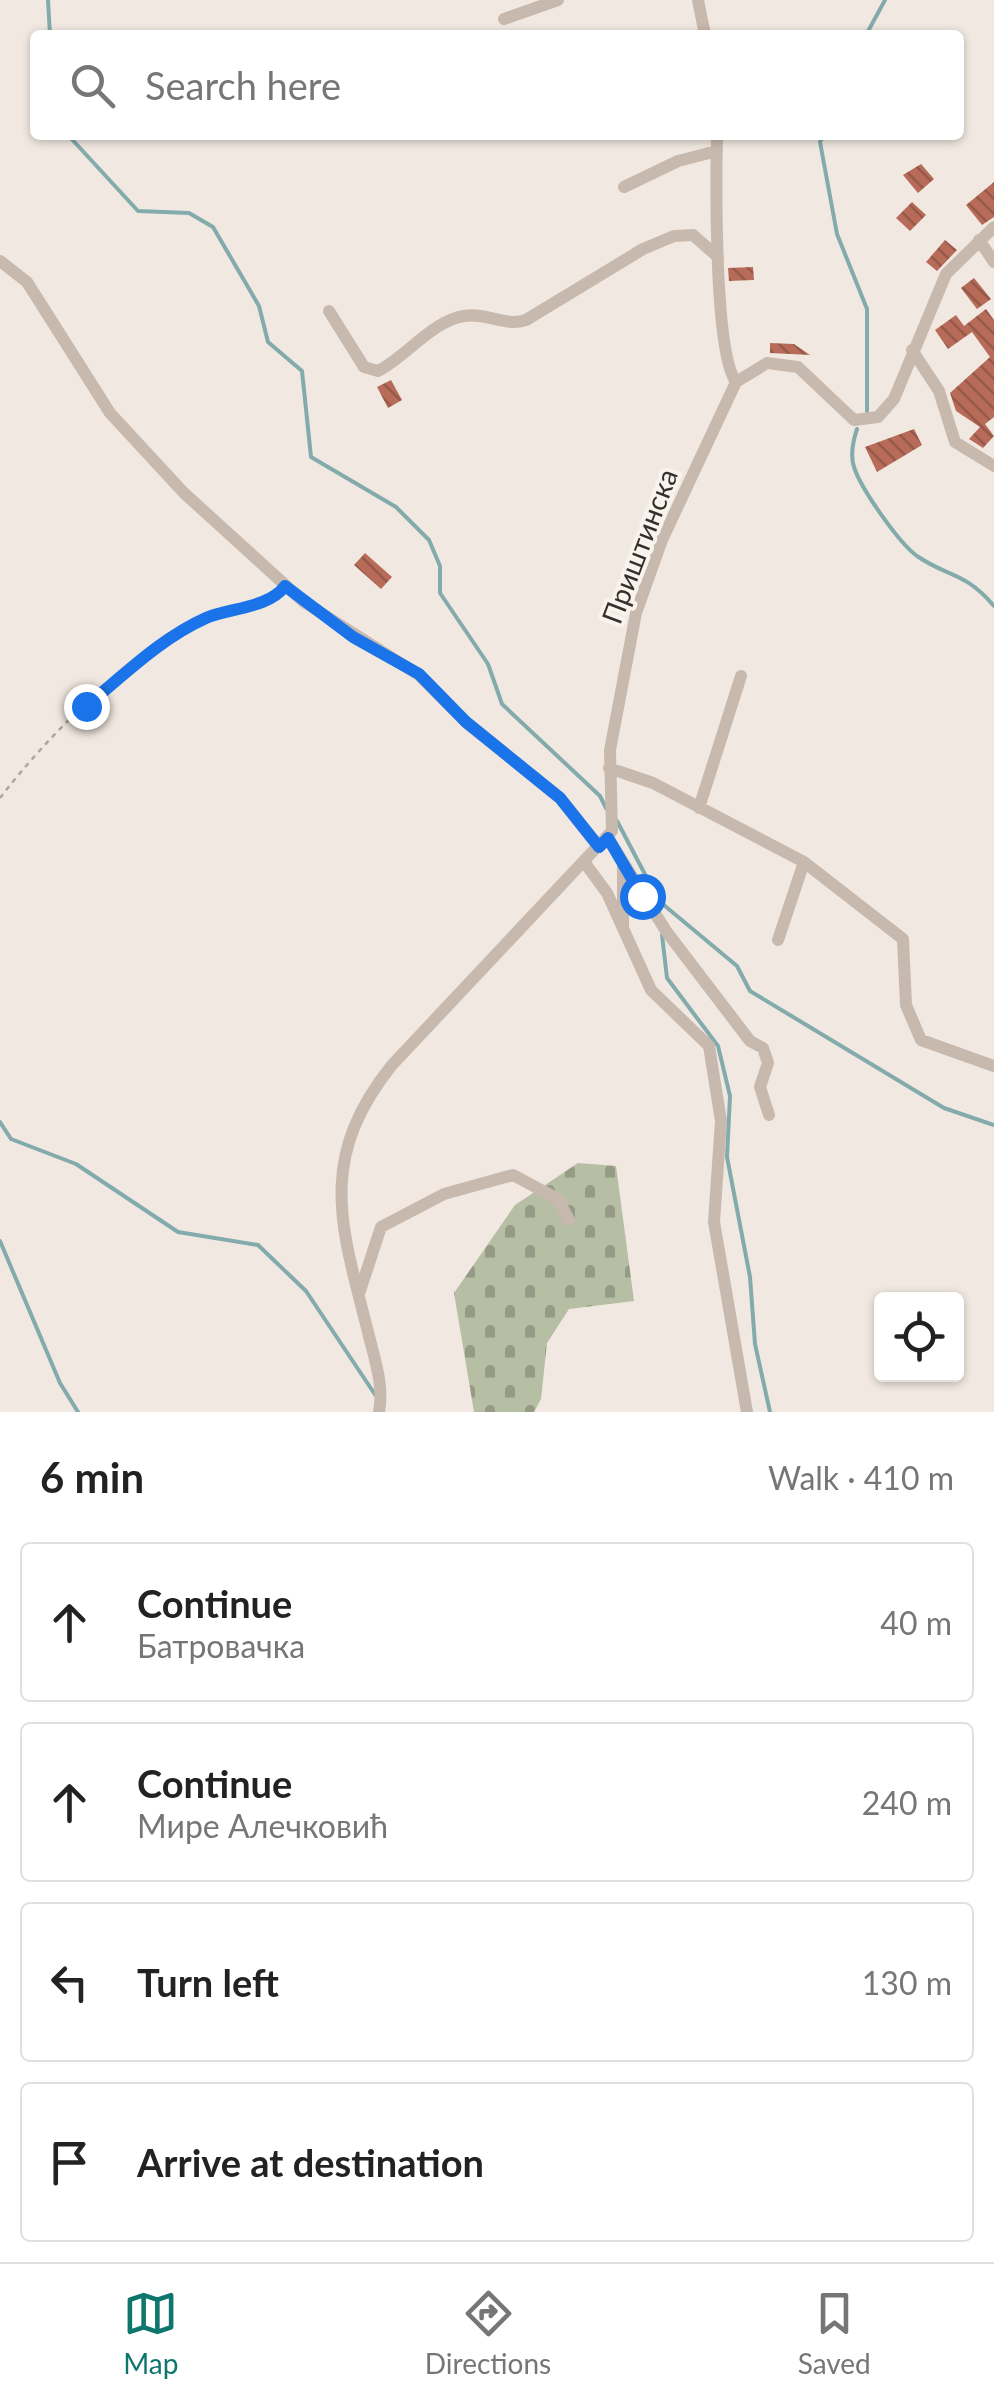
<!DOCTYPE html>
<meta charset="utf-8">
<style>
:root{--surface:#fff;--page:#f6f6f6;--text:#222;--muted:#767676;--line:#e0e0e0;--accent:#0f766e}
body{margin:0;font-family:Lato,sans-serif;background:var(--page);color:var(--text)}
.controls{position:absolute;right:30px;bottom:30px;display:grid;overflow:hidden;border-radius:10px;box-shadow:0 2px 8px #0004}
.controls button{width:90px;height:90px;display:grid;place-items:center;padding:0;border:0;border-bottom:2px solid var(--line);background:var(--surface);color:var(--text);font:50px sans-serif}
.stop{position:absolute;width:30px;height:30px;margin:-22px;border:8px solid #1a73e8;border-radius:50%;background:#fff}
.stop.end{background:#1a73e8;border-color:#fff;box-shadow:0 2px 10px #0008}
.list{margin:0;padding:0;list-style:none}
h2{display:flex;justify-content:space-between;align-items:center;height:130px;margin:0;padding:0 40px;font-size:42px}
h2 small{font-size:32px;font-weight:400;color:var(--muted)}
.list li{display:grid;grid-template-columns:65px 1fr auto;gap:30px;align-items:center;box-sizing:border-box;height:160px;margin:0 20px 20px;padding:0 20px;border:2px solid var(--line);border-radius:10px}
.list b{display:block;font-size:38px;white-space:nowrap}
.list p{margin:0;font-size:32px;white-space:nowrap;color:var(--muted)}
.list em{font-size:32px;font-style:normal;color:var(--muted)}
.icon{flex:none;width:55px;height:55px;fill:none;stroke:currentColor;stroke-width:2;stroke-linecap:round;stroke-linejoin:round}
.map{position:relative;flex:none;width:994px;height:1412px;overflow:hidden}
.search{position:absolute;background:var(--surface);box-shadow:0 2px 8px #0004;left:30px;right:30px;top:30px;height:110px;display:flex;align-items:center;gap:25px;box-sizing:border-box;padding:0 35px;border-radius:10px;color:var(--muted);font-size:38px}
.sheet{height:850px;background:var(--surface)}
nav{display:flex;justify-content:space-around;align-items:center;box-sizing:border-box;height:140px;border-top:2px solid var(--line);background:var(--surface);font-size:28px;color:var(--muted)}
nav a{display:grid;justify-items:center;gap:5px}
nav .on{color:var(--accent)}
.map>svg:first-child{display:block}
.cemetery{fill:url(#cemetery-stones)}
.lines{fill:none;stroke-linecap:round;stroke-linejoin:round}
.stream{stroke:#83abab;stroke-width:4}
.building{fill:url(#building-back-hatch)}
.path{stroke:#b4a399;stroke-width:2.5;stroke-dasharray:5 5;stroke-linecap:butt}
.minor{stroke:#c8b9ae;stroke-width:12}
.route{stroke:#1a73e8;stroke-width:12}
.labels{text-anchor:middle;dominant-baseline:central;stroke-width:8;stroke-linejoin:round;paint-order:stroke}
.street-label{font-size:28px;fill:#372f2c;stroke:#f9f3ed}
</style>
<div class="map">
<svg width="994" height="1412" viewBox="0 0 994 1412">
<defs>
<pattern id="cemetery-stones" width="16" height="16" patternUnits="userSpaceOnUse" patternTransform="scale(2.5)"><rect width="16" height="16" fill="#b6bea3"/><path d="M2 7V4a2 2 0 0 1 4 0v3zM10 15v-3a2 2 0 0 1 4 0v3z" fill="#959b85"/></pattern>
<pattern id="building-back-hatch" width="6" height="6" patternUnits="userSpaceOnUse" patternTransform="scale(2.5)"><rect width="6" height="6" fill="#b86b58"/><path d="M-1 5l2 2M0 0l6 6M5-1l2 2" fill="none" stroke="#965849"/></pattern>
</defs>
<rect width="100%" height="100%" fill="#f1e9e1"/>
<!-- cemetery -->
<path class="cemetery" d="M578 1163 616 1166 634 1301 569 1309 547 1343 541 1399 534 1412H474L454 1293 515 1205Z"/>
<g class="lines">
<!-- stream -->
<path class="stream" d="M48 0 50 35
M866 35 885 0
M68 135 138 211 189 213 213 227 259 306 268 342 302 371 311 457 396 507 429 540 440 566V593L488 664 502 704 600 796 606 808
M824 135 820 142 837 234 867 309V411
M857 429C853 441 850 455 854 467 861 489 899 543 917 556 949 578 964 571 994 606
M617 821 659 901 737 966 750 991 944 1108 994 1125
M662 935 667 978 718 1046 730 1096 727 1157 750 1277 755 1344 770 1412
M0 1122 11 1139 76 1164 178 1232 258 1245 306 1291 376 1396
M0 1241 60 1383 78 1412"/>
</g>
<!-- building -->
<path class="building" d="M921 164 934 179 918 193 903 175Z
M994 182V217L982 225 966 205Z
M912 202 926 215 910 231 896 218Z
M945 240 957 250 937 271 926 262Z
M753 267 754 280 729 281 728 268Z
M974 278 991 299 977 309 961 288Z
M986 309 994 320V417L985 424 994 436 983 448 969 439 980 427 956 411 950 393 990 357 972 332 948 349 935 330 956 315 964 326Z
M770 343 794 344 810 355 770 353Z
M391 380 402 400 388 408 377 387Z
M914 429 922 445 877 472 865 447Z
M365 553 392 577 381 589 354 565Z"/>
<g class="lines">
<!-- path -->
<path class="path" d="M0 798C49 734 124 660 197 623 222 610 253 609 277 595"/>
<!-- minor -->
<path class="minor" d="M698 0 705 35
M504 19 558 0
M717 135C716 179 714 352 736 382
M624 187 678 161 717 151
M979 240 994 262
M0 261 27 282 110 413 184 493 304 602 419 675 466 722 560 798 599 847
M329 311 364 367 378 371C406 357 432 321 464 316 486 312 505 327 526 320L643 249 674 236 693 235 718 257
M912 350 939 391 955 442 994 466
M609 768 653 783 804 862 903 939 906 1005 921 1040 994 1066
M699 808 741 676
M608 838 666 931 750 1041 763 1048 768 1063 760 1087 769 1115
M585 863 607 893 651 990 709 1046 721 1121 714 1222 747 1412
M623 864V929
M778 940 804 862
M360 1291 381 1227 444 1194 513 1175 558 1199 569 1220
M379 1412C384 1386 375 1361 369 1336 342 1228 315 1161 392 1065L612 831 610 750 636 613 662 540 736 382 767 363 798 367 854 420 878 417 894 399 946 274 994 227"/>
</g>
<g class="lines">
<!-- route -->
<path class="route" d="M86 706C124 675 161 638 206 618 230 608 269 608 285 586L353 637 419 674 466 722 560 798 599 847 608 838 642 896"/>
</g>
<g class="labels">
<!-- street labels -->
<g class="street-label">
<text transform="translate(639 546) rotate(-69)">Приштинска</text>
</g>
</g>
</svg>
<div class="controls">
<button><svg class="icon" aria-label="locate" viewBox="0 0 24 24"><circle cx="12" cy="12" r="6"/><path d="M12 2v4M12 18v4M2 12h4M18 12h4"/></svg></button>
</div>
<div class="stop" style="left:642px;top:896px"></div>
<div class="stop end" style="left:86px;top:706px"></div>
<div class="search"><svg class="icon" aria-label="search" viewBox="0 0 24 24"><circle cx="10" cy="10" r="6"/><path d="M15 15l6 6"/></svg>Search here</div>
</div>
<section class="sheet">
<h2>6 min<small>Walk · 410 m</small></h2>
<ul class="list">
<li><svg class="icon" aria-label="ahead" viewBox="0 0 24 24"><path d="M12 20V5M6 11l6-6 6 6"/></svg><div><b>Continue</b><p>Батровачка</p></div><em>40 m</em></li>
<li><svg class="icon" aria-label="ahead" viewBox="0 0 24 24"><path d="M12 20V5M6 11l6-6 6 6"/></svg><div><b>Continue</b><p>Мире Алечковић</p></div><em>240 m</em></li>
<li><svg class="icon" aria-label="left" viewBox="0 0 24 24"><path d="M17 20v-9H6M10 6l-5 5 5 5"/></svg><div><b>Turn left</b></div><em>130 m</em></li>
<li><svg class="icon" aria-label="arrive" viewBox="0 0 24 24"><path d="M6 21V4h12l-3 4 3 4H6"/></svg><div><b>Arrive at destination</b></div></li>
</ul>
</section>
<nav>
<a class="on"><svg class="icon" aria-label="map" viewBox="0 0 24 24"><path d="M3 6l6-2 6 2 6-2v14l-6 2-6-2-6 2zM9 4v14M15 6v14"/></svg>Map</a>
<a><svg class="icon" aria-label="directions" viewBox="0 0 24 24"><path d="M12 3l9 9-9 9-9-9zM9 14v-3h6M13 9l2 2-2 2"/></svg>Directions</a>
<a><svg class="icon" aria-label="saved" viewBox="0 0 24 24"><path d="M7 4h10v16l-5-4-5 4z"/></svg>Saved</a>
</nav>
